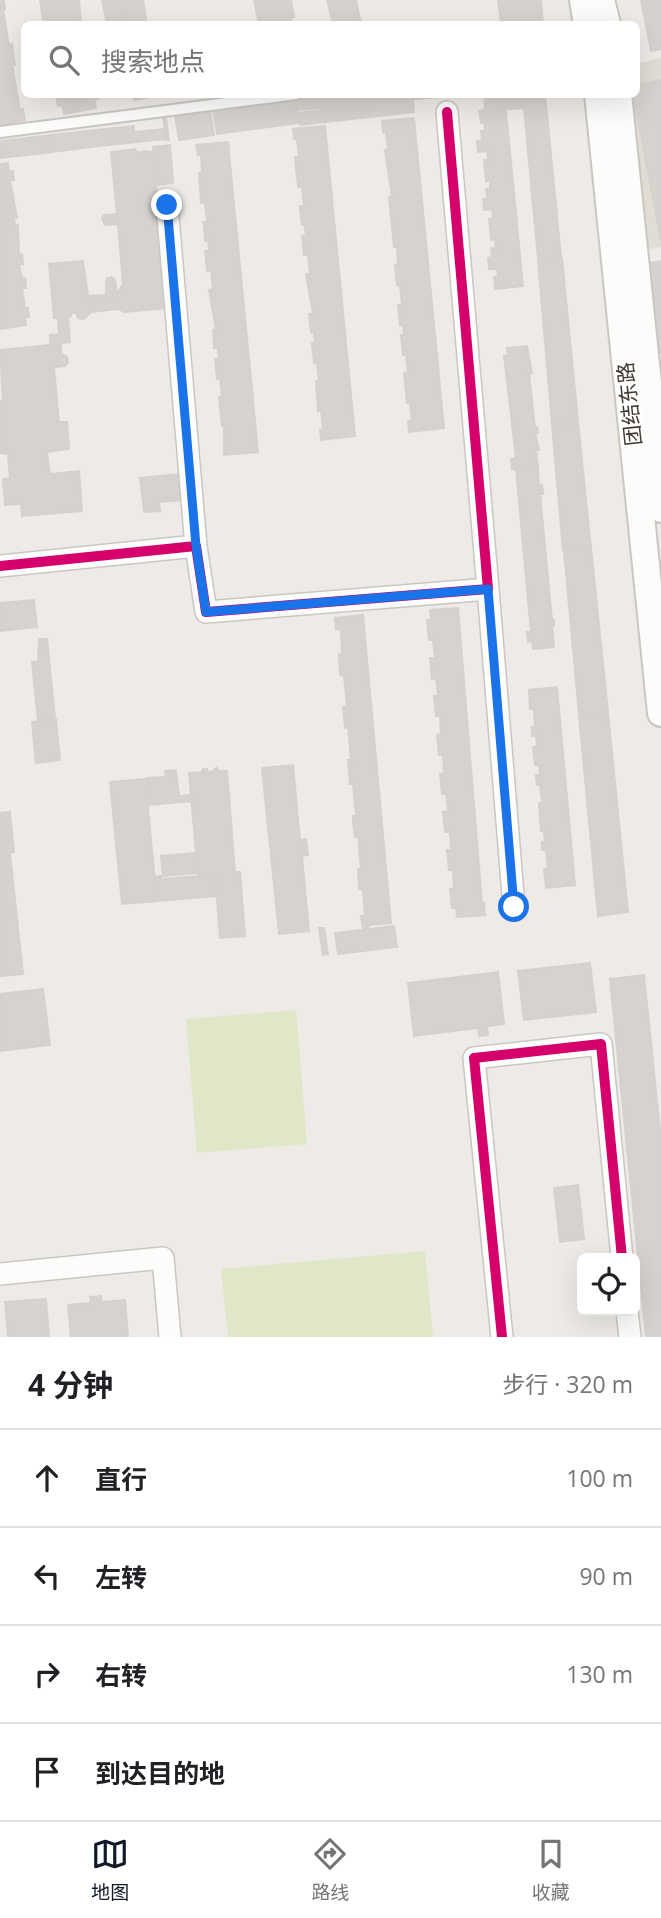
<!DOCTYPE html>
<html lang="zh">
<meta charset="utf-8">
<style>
:root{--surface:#fff;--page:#f6f6f6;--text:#202124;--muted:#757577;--line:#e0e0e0;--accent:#111827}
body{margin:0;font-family:"Open Sans","Noto Sans SC",sans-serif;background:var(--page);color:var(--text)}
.controls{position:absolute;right:21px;bottom:21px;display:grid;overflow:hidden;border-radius:10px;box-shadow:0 7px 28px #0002}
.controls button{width:63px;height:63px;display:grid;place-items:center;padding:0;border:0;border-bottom:2px solid var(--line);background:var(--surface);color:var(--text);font:35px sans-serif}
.stop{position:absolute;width:21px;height:21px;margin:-16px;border:5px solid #1a73e8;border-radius:50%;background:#fff}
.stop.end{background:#1a73e8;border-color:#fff;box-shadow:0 2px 7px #0008}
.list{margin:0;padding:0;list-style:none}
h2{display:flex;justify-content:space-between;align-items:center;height:91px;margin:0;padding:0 28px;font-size:30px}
h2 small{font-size:23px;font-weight:400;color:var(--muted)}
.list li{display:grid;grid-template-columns:46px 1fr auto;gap:21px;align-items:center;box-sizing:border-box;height:98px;padding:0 28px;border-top:2px solid var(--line)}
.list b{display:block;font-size:26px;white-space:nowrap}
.list em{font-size:23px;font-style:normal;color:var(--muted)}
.icon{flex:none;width:38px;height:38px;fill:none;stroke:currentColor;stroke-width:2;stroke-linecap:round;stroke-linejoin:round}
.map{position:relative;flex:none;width:661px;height:1337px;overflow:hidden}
.search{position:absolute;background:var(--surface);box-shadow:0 7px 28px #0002;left:21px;right:21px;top:21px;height:77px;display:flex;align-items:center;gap:18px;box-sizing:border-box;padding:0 24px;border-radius:10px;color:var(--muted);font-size:26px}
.sheet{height:483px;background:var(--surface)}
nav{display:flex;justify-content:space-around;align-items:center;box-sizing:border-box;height:98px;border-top:2px solid var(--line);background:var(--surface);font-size:19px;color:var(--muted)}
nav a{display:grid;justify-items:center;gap:4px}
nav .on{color:var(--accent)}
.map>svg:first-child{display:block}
.residential{fill:#e1dcd4}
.green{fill:#dfe7c8}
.building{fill:#d6d2ce;stroke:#d6d1cd;stroke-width:2}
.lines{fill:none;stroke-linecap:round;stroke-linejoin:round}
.service-casing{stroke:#cac7c3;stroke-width:14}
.minor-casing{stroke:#cac7c3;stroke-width:24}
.tertiary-casing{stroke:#cac7c3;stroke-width:30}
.service{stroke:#fcfcfb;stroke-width:10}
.minor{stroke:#fcfcfb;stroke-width:21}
.tertiary{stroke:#fcfcfb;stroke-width:26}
.cycleway-casing{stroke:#fff;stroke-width:15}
.cycleway{stroke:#d6006c;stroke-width:10}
.route{stroke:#1a73e8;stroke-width:9}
.labels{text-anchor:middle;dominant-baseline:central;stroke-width:5;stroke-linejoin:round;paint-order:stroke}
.street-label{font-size:21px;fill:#423b34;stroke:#fff}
</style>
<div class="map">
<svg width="661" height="1337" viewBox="0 0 661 1337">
<rect width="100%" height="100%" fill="#eeebe7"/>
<!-- residential -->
<path class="residential" d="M661 58V247L639 251 623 95 636 94 637 64Z"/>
<!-- green -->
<path class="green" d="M296 1010 307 1144 197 1153 186 1019Z
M425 1251 433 1337H228L221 1269Z"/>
<!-- building -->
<path class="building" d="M0 0H4L5 9H3L8 40 9 45 12 44 15 65H12L20 110 23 109 25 120 0 125Z
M40 0H79L81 22 84 24H48L47 19 43 20Z
M102 0H116L122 14 118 15 120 24H107Z
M117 0H143L147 24H121L119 15H123Z
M254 0H291L294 17 291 18 292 24H259Z
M327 0H356L361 24H333Z
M498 0H541L543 24H501Z
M641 0H661V49L651 51Z
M661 80V240L633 94H636V85Z
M56 94H97L98 99H94L96 108 64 114 62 105 58 106Z
M133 94H160L161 95 134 100Z
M343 94H373L374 104 298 110 297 99Z
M374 94H469L375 103Z
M484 94H545L561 257 538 259 524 108 485 111Z
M295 97 299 123 217 134 213 109Z
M413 100 414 112 300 125 298 113Z
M210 109 214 135 179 140 175 115Z
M484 110 485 112 506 111 523 286 495 289 494 277H498L497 269H489L488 258 492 257 491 248H496L495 239 491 240 489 219 493 218 492 209 484 210 483 199H487L486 189H490V181H486L484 160H488L487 151 478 152 477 141H482L481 131H485L484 122 481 123 479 111Z
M163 117H166L169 140H166Z
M414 118 444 428 409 432 408 421 412 420 410 403H407L404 373H408L406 355H403L401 335H404L403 325H400L398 305H402L400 286 397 285 395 265H398L397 247H394L389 197H392L385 150 388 149 386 132H383L382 121Z
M134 126V132L164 129 165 139 109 145 107 129Z
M325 126 355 436 321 440 320 430 323 429 321 410 318 411 316 381H319L317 363H314L312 343H315L314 332H311L309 314H313L306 274H310L308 255H304L302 236 306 235 305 227V225H302L300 209V206H304L302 187H298L295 157H299L297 139H294L293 129Z
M105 129 107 145 53 152 51 135Z
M50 135 52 152 0 158V141Z
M228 142 258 452 224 455V426H222L219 397 222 396 220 378 217 379 215 359H219L218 348H214L213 330 216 329 209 290 213 289 211 270 207 271 205 251H209L208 240 205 241 204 224 203 222H207L205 203H201L199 173 202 172 201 154 198 155 196 145Z
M170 145 173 183 157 185 153 147Z
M135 149 138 153 144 151 153 152 167 308 124 312 119 309 91 312 84 319 78 318 76 313H71V316L68 317 70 342 61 343V354L67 357 68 363 65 366 54 367 59 422H67L69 449 47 452 50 474 79 471 82 511 22 516 21 504 5 505 3 479 10 478 8 454 1 453 0 445V401H3L0 350 50 345V335L59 334 58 318H54L49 264 83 261 88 296 106 295V282L107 278 112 277 115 280 117 294 123 284 118 224 105 225 102 218 104 215 117 214 111 152Z
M8 163 9 171H13L14 180H10L17 218H14L15 226 18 225 19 255 22 254 23 264 19 265 22 279 25 278 26 288H22L25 308H28L29 317 25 318 26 325 0 329V164Z
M562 258 578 421 552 424 538 260Z
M661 261V354L644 264Z
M527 346 532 373H529L535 428 537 427 538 433H535L539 450H536L538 466 512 469 511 459 516 458 504 356H508L507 348Z
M578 422 591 548 563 550 552 425Z
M538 467 539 485H542L543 494H540L552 620H554V626H552L554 647 533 649 532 641 528 642 527 632H531L516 469Z
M181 474 183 500 159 502 160 511 144 512 140 478Z
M591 548 608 712 579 715 564 551Z
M34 600 37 627 0 631V603Z
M458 608 482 903H484L485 915 457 917 456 908H452L450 889 454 888 453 870H449L447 850H451L450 832H445L443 812 448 811 446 794H442L440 774 444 773 443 755H439L437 735 441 734 440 716H436L434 696H438L436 678 432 679 430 658H435L433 640H429L427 620H431L430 610Z
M363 615 391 923 368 925V928H363L361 916H365L363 889H359L358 869H361L358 836 355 837 353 822V816H356L353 784H350L348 760H351L348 727 345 728 343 707 347 706 344 676 340 675 339 655 342 654 341 633 340 629H336L335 618Z
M39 639H47L55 718 38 721 32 662 38 661Z
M557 687 575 885 546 888 544 869H548L546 850H542V842L545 841 544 831H541L539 803H542L540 785H537L536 775H540L539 765H535L533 747 537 746 536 736H532V727H535L534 709H530L529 690Z
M608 713 628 912 598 916 579 716Z
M56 719 60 760 36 763 32 722Z
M293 765 300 840 306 839 308 855 302 856 309 931 279 934 262 768Z
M217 768 218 771H227L235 872H240L245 936 220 938 215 874 198 875 189 773 203 772V769H207V772L214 771V769Z
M176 770 179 796 190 795 191 801 149 805 147 778 166 777 165 771Z
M145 779 157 901 122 904 110 782Z
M10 812 14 852 10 853 23 974 0 976V813Z
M195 853 197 873 163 876 161 856Z
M214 875 216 896 157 901 155 877 161 876V879Z
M394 926 397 947 338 954 335 933Z
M319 928H324L328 954 323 955Z
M590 963 596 1012 524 1020 518 971Z
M498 972 504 1024 487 1026 488 1035 479 1036 478 1028 414 1036 408 983Z
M644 975 661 1140V1337H646L610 979Z
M43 989 50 1045 0 1051V994Z
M578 1185 584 1239 560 1242 554 1188Z
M101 1296V1302L125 1300 128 1337H71L68 1305 91 1303 90 1297Z
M46 1299 49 1337H8L5 1302Z"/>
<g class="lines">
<!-- service casing -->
<g class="service-casing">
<path id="service" d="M0 132 297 94"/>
</g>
<!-- minor casing -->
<g class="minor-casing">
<path id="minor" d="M167 205 196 546
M0 566 196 546 206 612 488 589 447 112
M488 589 514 907
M0 1274 163 1258 170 1337
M627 1311 630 1337
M502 1337 474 1058 601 1044 622 1258"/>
</g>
<!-- tertiary casing -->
<g class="tertiary-casing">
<path id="tertiary" d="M583 0 587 24
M601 0 607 24
M598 94 661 713
M618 94 661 509"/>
</g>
<!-- service -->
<use href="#service" class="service"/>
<!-- minor -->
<use href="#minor" class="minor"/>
<!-- tertiary -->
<use href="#tertiary" class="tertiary"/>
<!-- cycleway casing -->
<g class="cycleway-casing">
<path id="cycleway" d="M0 566 196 546 206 612 488 589 447 112
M502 1337 474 1058 601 1044 622 1258"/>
</g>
<!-- cycleway -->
<use href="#cycleway" class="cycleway"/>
</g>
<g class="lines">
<!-- route -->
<path class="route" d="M167 205 196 546 206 612 488 589 514 907"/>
</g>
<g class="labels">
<!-- street labels -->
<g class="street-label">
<text transform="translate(629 404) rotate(-96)">团结东路</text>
</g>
</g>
</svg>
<div class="controls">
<button><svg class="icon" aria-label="locate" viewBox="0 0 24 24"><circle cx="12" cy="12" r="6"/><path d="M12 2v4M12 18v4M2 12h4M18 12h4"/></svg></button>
</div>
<div class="stop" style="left:514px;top:907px"></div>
<div class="stop end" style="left:167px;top:205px"></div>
<div class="search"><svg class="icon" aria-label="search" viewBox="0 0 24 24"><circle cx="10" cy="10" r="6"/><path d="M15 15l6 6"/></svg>搜索地点</div>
</div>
<section class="sheet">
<h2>4 分钟<small>步行 · 320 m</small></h2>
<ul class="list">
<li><svg class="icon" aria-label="ahead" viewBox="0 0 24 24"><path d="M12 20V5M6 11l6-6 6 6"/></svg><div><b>直行</b></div><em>100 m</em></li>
<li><svg class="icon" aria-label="left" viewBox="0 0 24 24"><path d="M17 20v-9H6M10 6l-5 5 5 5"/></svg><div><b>左转</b></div><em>90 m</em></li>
<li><svg class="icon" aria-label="right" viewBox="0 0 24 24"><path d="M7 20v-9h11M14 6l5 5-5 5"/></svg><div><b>右转</b></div><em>130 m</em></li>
<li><svg class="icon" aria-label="arrive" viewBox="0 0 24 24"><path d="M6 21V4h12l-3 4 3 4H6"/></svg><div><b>到达目的地</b></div></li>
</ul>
</section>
<nav>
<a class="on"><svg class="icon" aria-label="map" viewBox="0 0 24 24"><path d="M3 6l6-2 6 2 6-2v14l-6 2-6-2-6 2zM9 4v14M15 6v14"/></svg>地图</a>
<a><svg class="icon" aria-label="directions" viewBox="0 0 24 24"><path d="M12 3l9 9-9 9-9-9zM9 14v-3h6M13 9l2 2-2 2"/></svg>路线</a>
<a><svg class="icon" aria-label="saved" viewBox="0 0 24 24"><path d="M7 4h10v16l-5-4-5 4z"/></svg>收藏</a>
</nav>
